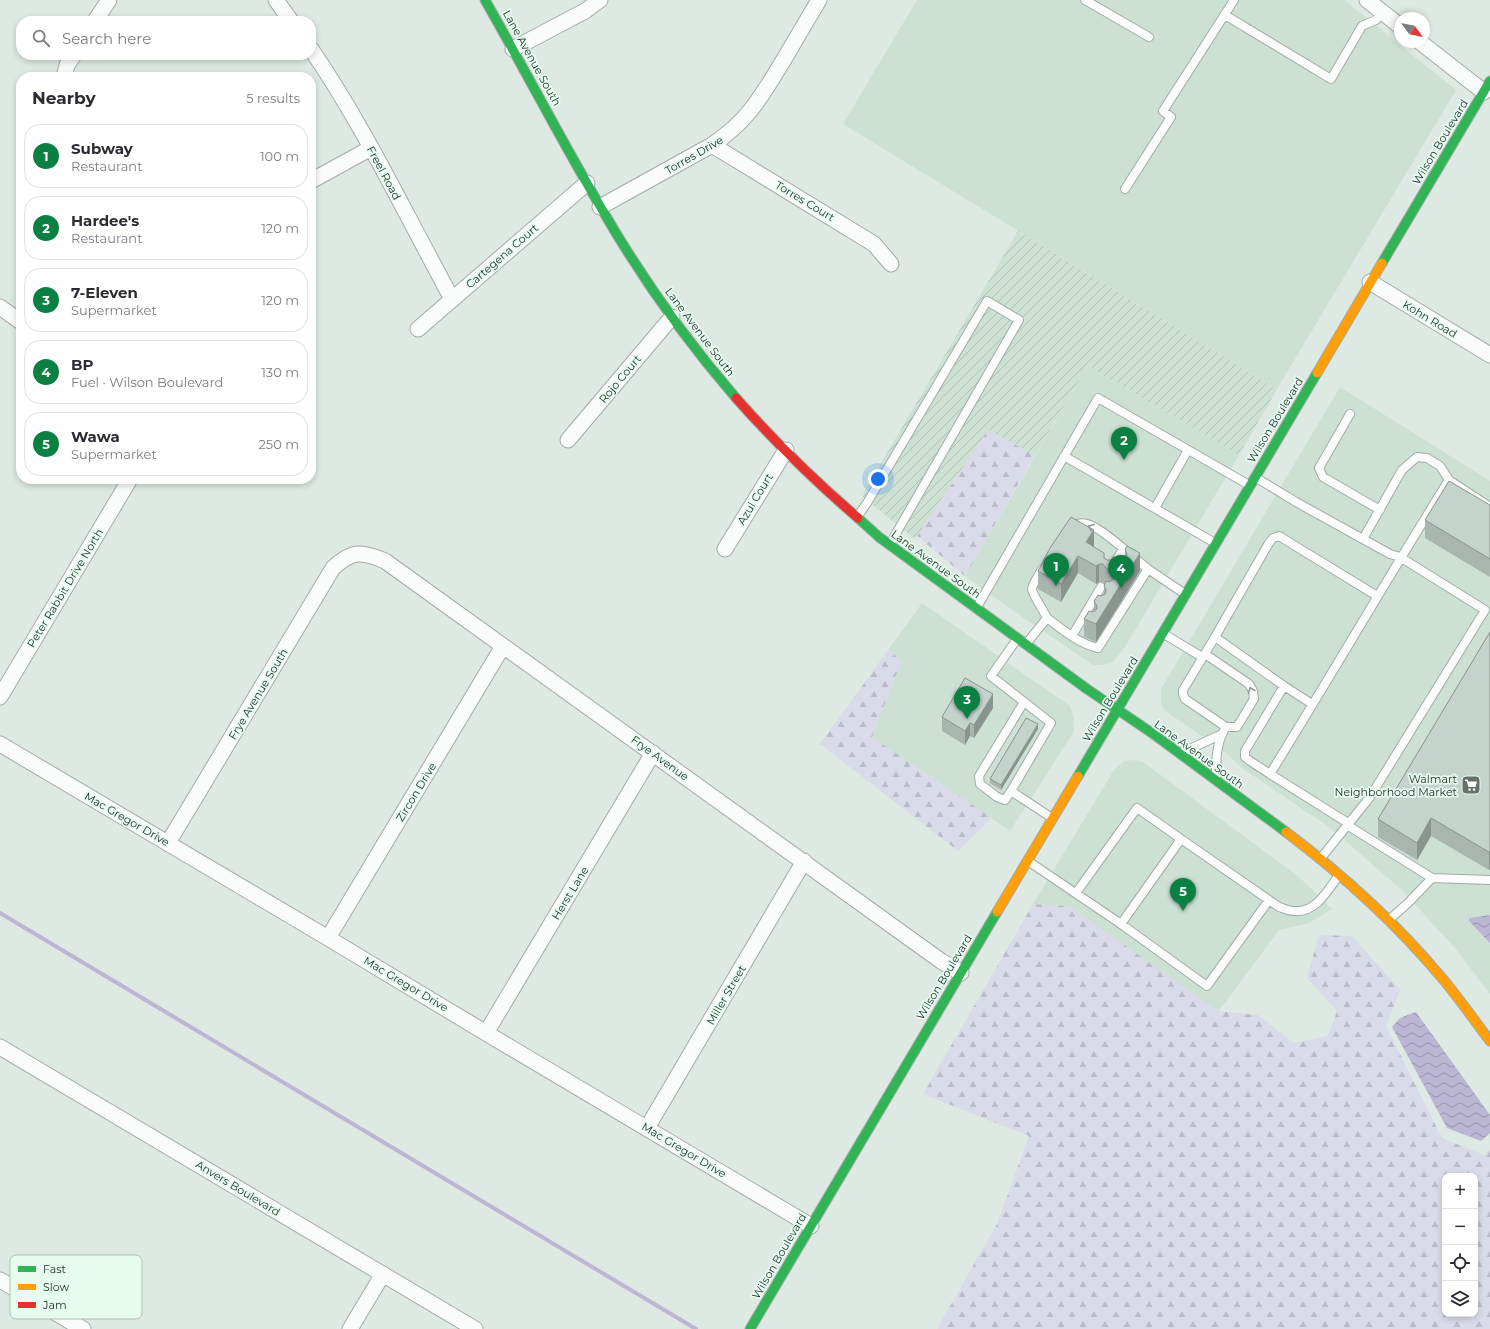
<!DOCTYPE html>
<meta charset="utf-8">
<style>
:root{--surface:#fff;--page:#f2f2f3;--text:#2b2b33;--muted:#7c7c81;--line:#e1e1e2;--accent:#0b8043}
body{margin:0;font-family:Montserrat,sans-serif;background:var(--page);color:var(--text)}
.controls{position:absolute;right:12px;bottom:12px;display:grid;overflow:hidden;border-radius:8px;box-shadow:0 2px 6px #0003}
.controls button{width:36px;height:36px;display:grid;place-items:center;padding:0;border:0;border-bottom:1px solid var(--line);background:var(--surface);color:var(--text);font:20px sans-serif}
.compass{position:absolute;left:1394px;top:12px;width:36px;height:36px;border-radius:50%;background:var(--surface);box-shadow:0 2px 6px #0003;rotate:122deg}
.you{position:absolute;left:878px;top:479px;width:14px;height:14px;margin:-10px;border:3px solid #fff;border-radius:50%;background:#1a73e8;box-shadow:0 0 0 6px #1a73e833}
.badge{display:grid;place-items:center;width:26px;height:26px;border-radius:50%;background:var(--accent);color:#fff;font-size:13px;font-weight:700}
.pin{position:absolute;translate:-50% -33px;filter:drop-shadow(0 1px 2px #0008)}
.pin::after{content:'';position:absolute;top:21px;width:14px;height:12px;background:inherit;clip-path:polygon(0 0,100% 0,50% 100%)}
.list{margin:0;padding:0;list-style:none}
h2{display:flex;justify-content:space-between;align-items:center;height:52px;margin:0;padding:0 16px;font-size:17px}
h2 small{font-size:13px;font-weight:400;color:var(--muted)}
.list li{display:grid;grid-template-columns:26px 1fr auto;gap:12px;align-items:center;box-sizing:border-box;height:64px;margin:0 8px 8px;padding:0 8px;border:1px solid var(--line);border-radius:16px}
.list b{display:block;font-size:15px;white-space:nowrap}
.list p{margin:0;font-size:13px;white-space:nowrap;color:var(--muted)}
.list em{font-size:13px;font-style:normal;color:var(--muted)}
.icon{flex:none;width:22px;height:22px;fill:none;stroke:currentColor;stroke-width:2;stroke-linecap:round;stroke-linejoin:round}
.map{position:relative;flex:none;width:1490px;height:1329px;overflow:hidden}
.search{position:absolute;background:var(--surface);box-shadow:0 2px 6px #0003;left:16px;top:16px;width:300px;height:44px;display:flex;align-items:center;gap:10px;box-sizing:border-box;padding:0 14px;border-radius:16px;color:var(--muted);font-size:15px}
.panel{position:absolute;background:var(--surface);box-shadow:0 2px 6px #0003;left:16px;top:72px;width:300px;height:412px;border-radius:16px}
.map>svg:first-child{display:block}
.built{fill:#cce1d4}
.industrial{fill:url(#industrial-furrows)}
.forest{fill:url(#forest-firs);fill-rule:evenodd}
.water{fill:url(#water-waves)}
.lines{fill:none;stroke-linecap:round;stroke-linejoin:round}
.stream{stroke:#bbb6d3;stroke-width:4}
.lane-casing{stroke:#a2aba6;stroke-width:10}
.street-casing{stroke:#a2aba6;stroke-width:17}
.fast-casing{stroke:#a2aba6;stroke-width:11}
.slow-casing{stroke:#a2aba6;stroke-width:11}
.jam-casing{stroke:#a2aba6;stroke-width:11}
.lane{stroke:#fafcfb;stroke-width:8}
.street{stroke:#fafcfb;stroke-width:15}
.fast{stroke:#30b455;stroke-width:9}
.slow{stroke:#ff9f0a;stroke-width:9}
.jam{stroke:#e5322d;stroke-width:9}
.wall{fill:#a9b5af}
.shaded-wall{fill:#89948e}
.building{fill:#c4d3cb;stroke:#89948e}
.oneway{stroke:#909693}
.labels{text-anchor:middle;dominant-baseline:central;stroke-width:3.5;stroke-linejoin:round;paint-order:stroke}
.street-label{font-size:11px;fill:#27302b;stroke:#e6fcef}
.poi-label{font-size:11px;fill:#27302b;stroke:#e6fcef;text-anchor:end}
.key{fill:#e6fcef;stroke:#adbfb4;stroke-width:1}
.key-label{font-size:11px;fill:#27302b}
</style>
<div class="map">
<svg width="1490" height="1329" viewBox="0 0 1490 1329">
<defs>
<pattern id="industrial-furrows" width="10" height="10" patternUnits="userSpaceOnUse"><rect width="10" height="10" fill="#cce1d4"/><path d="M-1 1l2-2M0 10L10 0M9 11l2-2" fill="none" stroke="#afc1b6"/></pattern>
<pattern id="forest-firs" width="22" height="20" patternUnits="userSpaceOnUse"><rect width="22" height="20" fill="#d9dbe8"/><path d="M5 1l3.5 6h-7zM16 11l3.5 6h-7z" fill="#babcc7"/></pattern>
<pattern id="water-waves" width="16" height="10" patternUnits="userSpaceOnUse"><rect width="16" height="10" fill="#bbb6d3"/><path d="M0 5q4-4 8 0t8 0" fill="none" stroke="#9894ab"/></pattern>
</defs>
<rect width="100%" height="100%" fill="#dde9e2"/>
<!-- built -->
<path class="built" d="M917 0H1344L1456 90 1277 389 843 124Z
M1088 366 1239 455 1125 647 1113 662 1104 665H1093L1005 605 965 576Z
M1340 387 1490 481V994L1455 948 1402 890 1329 827 1242 768 1226 753 1164 710 1161 703V689Z
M922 603 1070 706 1074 719 1073 733 1010 831 872 737 901 662 889 649Z
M1135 760 1143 762 1298 876 1332 909 1309 923 1279 930 1218 1012 1069 906 1033 904 1114 770 1124 761Z"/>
<!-- industrial -->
<path class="industrial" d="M1018 231 1277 389 1239 455 1088 366 1035 455 988 430 915 539 863 497 864 492Z"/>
<!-- forest -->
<path class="forest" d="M988 430 1035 455 965 576 917 536Z
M889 649 901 662 872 737 992 818 958 851 820 744Z
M1033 904 1069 906 1218 1011 1258 1015 1294 1043 1328 1036 1337 1011 1307 978 1319 935 1352 936 1400 990 1386 1026 1442 1138 1484 1155 1490 1150V1329H937L997 1224 1029 1136 923 1094ZM1445 1176H1475V1314H1445Z"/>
<!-- water -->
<path class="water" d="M1490 915V943L1469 921V918Z
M1416 1012 1490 1115V1133L1481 1141 1447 1128 1392 1027 1400 1018Z"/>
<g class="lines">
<!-- stream -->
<path class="stream" d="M0 913 696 1329"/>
<!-- lane casing -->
<g class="lane-casing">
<path id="lane" d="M1085 0 1149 37
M1225 15 1331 79 1362 26 1376 20 1382 12
M1125 189 1171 117 1163 111 1234 0
M1350 414 1319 468 1323 477 1380 510
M1064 456 1215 543
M1255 477 1296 502 1390 554 1400 557 1485 610 1370 797 1321 858
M1155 508 1188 450
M857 517 867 503 987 301 1019 320 890 544
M1075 525C1079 523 1085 523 1090 525 1103 529 1135 559 1148 569
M1363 539 1402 470 1417 457 1427 458 1440 466 1449 480 1490 507
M1042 569C1039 575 1033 583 1032 589 1032 594 1044 611 1047 618
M1111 569 1123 549
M977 607 1098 398 1249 485
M1164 634 1202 657
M1072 636 1101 587
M1215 637 1183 690V694L1185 699 1226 727C1216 742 1216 761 1216 778
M1017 639 991 676 1051 723 1011 791 1052 818
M1026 644 1047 618C1062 629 1079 644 1098 648L1148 569 1185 594
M1205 654 1249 684 1253 691 1254 699 1237 727H1226
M1312 704 1284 686 1215 637 1269 543 1273 538 1279 536 1377 596
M1181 753 1220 735
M1270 774 1250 761 1245 757V751L1284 686
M1011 791 1005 800 997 797 980 784 979 776 1024 702
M1348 823 1270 774C1331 676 1388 577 1449 480
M1347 825 1432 878
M1028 861 1121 924 1181 839 1279 907C1283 908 1289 911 1294 911 1316 913 1328 890 1339 875
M1076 893 1137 808 1181 839
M1390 919 1408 903 1432 878 1490 880
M1121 924 1207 986 1269 900"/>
</g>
<!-- street casing -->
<g class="street-casing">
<path id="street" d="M276 0 291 21
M1367 0 1400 26
M95 21 109 0
M1420 42 1484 92
M311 49C365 128 406 215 452 299
M513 49 585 11 600 0
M64 77 67 65 74 55
M712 145 874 244 891 264
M311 181 371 148
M600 207 712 145C748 121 761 97 783 61 795 41 807 20 819 0
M1370 282 1490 355
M0 307 21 322
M418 329 587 183
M568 440 672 317
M725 549 786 450
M0 697 130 479
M0 744 328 938 486 1033 811 1226
M168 843 333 568C352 550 362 551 385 561L941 961 961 973
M328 938 503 646
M486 1033 653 753
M0 1047 475 1329
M647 1128 804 861
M0 1280 83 1329
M350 1329 383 1274"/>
</g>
<!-- fast casing -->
<g class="fast-casing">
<path id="fast" d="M485 0C524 68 560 138 600 206 639 274 685 339 736 398
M1382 263 1490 81
M858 518 879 537 1087 689 1152 733 1286 832
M1078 776 1317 373
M750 1329 997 912"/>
</g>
<!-- slow casing -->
<g class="slow-casing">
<path id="slow" d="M1317 373 1382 263
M1286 832C1343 875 1396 923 1442 978 1459 998 1474 1020 1490 1041
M997 912 1078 776"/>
</g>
<!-- jam casing -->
<g class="jam-casing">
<path id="jam" d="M736 398C774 441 815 481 858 518"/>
</g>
<!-- lane -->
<use href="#lane" class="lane"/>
<!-- street -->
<use href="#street" class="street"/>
<!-- fast -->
<use href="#fast" class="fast"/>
<!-- slow -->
<use href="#slow" class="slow"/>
<!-- jam -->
<use href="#jam" class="jam"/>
</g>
<!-- wall -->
<path class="wall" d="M1490 505V577L1425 538V520Z
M1094 547 1107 560 1118 561 1125 559V549L1140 571 1096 642 1084 637V619L1094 610V601L1101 596 1104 594V586L1105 584 1103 582H1099L1096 584 1078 573 1061 602 1038 589V571Z
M1490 632V869L1489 870 1431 836 1417 860 1378 837V819Z
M993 708 974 738 970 736 965 745 942 731V717Z
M1038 729 1001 790 990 783V779Z"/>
<!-- shaded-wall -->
<path class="shaded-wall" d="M1094 530V548L1086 542Z
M1140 553V571L1096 642V624Z
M1078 556V573L1061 602V584Z
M1099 564V582L1096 584V566Z
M993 694V708L974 738V725Z
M970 723V736L965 745V731Z
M1038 724V729L1001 790V785Z
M1431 818V836L1417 860V843Z
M1490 851V869L1489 870V852Z"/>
<!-- building -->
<path class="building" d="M1449 481 1490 505V559L1425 520Z
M1071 517 1094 530 1086 542 1104 553V558L1107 560H1111L1114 558 1118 561 1119 559H1125L1127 555 1125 549 1127 546 1140 553 1096 624 1084 619 1089 611 1093 612 1097 609V606L1094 601 1098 595 1101 596 1105 594 1106 590 1104 586 1106 581 1109 582 1114 579 1113 573 1106 568 1103 564H1099L1096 566 1078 556 1061 584 1038 571 1050 548Z
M1490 632V851L1489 852 1431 818 1417 843 1378 819Z
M965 678 993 694 974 725 970 723 965 731 942 717Z
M1026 718 1038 724 1001 785 990 779Z"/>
<!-- one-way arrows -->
<defs><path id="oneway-chevron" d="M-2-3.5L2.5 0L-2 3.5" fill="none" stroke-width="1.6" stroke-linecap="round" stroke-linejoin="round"/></defs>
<g class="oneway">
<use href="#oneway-chevron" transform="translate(1091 527) rotate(-157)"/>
<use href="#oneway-chevron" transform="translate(1251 690) rotate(-111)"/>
</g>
<!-- icons -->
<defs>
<g id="supermarket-square" transform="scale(1)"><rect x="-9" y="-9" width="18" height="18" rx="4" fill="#67716b" stroke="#e6fcef"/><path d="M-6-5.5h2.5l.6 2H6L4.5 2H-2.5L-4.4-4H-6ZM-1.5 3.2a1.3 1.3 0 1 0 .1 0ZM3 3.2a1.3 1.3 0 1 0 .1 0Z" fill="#fff"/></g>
</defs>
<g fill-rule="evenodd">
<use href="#supermarket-square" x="1471" y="785"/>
</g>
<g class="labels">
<!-- street labels -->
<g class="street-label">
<text transform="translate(532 58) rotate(61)">Lane Avenue South</text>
<text transform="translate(1440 142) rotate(-59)">Wilson Boulevard</text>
<text transform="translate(694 155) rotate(-30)">Torres Drive</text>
<text transform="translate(384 173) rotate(62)">Freel Road</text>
<text transform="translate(805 201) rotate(31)">Torres Court</text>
<text transform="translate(502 256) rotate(-41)">Cartegena Court</text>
<text transform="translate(1430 319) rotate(31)">Kohn Road</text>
<text transform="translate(700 332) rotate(53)">Lane Avenue South</text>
<text transform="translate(620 379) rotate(-50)">Rojo Court</text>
<text transform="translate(1275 420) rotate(-59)">Wilson Boulevard</text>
<text transform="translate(755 499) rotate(-59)">Azul Court</text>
<text transform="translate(936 564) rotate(36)">Lane Avenue South</text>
<text transform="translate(65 588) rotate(-59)">Peter Rabbit Drive North</text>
<text transform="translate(258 694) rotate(-59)">Frye Avenue South</text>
<text transform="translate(1110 699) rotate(-59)">Wilson Boulevard</text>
<text transform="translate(1199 754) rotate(36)">Lane Avenue South</text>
<text transform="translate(660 758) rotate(36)">Frye Avenue</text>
<text transform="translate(416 792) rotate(-59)">Zircon Drive</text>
<text transform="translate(127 819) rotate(30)">Mac Gregor Drive</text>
<text transform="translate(570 893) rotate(-59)">Herst Lane</text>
<text transform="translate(944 977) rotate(-59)">Wilson Boulevard</text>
<text transform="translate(406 984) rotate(31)">Mac Gregor Drive</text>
<text transform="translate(726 995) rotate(-60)">Miller Street</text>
<text transform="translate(684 1150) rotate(31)">Mac Gregor Drive</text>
<text transform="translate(238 1188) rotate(31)">Anvers Boulevard</text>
<text transform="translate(779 1256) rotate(-60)">Wilson Boulevard</text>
</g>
<!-- poi labels -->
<g class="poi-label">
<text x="1457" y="779">Walmart<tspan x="1457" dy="13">Neighborhood Market</tspan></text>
</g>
</g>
<!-- legend -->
<rect x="10" y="1255" width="132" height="64" rx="6" class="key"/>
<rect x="18" y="1266" width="18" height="6" fill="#30b455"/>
<rect x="18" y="1284" width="18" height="6" fill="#ff9f0a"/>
<rect x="18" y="1302" width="18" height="6" fill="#e5322d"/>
<g class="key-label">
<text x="43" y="1273">Fast</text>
<text x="43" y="1291">Slow</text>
<text x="43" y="1309">Jam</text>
</g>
</svg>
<div class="controls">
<button>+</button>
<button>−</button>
<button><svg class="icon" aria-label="locate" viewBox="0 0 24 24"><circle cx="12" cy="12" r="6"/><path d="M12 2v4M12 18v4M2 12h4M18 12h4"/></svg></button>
<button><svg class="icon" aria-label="layers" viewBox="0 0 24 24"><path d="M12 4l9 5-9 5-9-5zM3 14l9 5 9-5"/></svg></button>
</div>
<svg class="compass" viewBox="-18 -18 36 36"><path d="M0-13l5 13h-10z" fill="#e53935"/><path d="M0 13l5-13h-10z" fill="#7c7c81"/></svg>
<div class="you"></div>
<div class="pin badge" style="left:1056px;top:586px">1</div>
<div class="pin badge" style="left:1124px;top:460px">2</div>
<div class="pin badge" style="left:967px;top:719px">3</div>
<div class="pin badge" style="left:1121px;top:588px">4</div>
<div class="pin badge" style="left:1183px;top:911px">5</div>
<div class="search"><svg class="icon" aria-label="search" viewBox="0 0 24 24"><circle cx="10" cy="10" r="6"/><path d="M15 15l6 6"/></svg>Search here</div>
<section class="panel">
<h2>Nearby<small>5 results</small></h2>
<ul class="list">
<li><span class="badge">1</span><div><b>Subway</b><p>Restaurant</p></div><em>100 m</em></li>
<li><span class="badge">2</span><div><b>Hardee's</b><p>Restaurant</p></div><em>120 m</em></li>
<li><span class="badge">3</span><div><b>7-Eleven</b><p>Supermarket</p></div><em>120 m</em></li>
<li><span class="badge">4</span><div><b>BP</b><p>Fuel · Wilson Boulevard</p></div><em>130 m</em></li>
<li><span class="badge">5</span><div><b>Wawa</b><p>Supermarket</p></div><em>250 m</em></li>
</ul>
</section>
</div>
